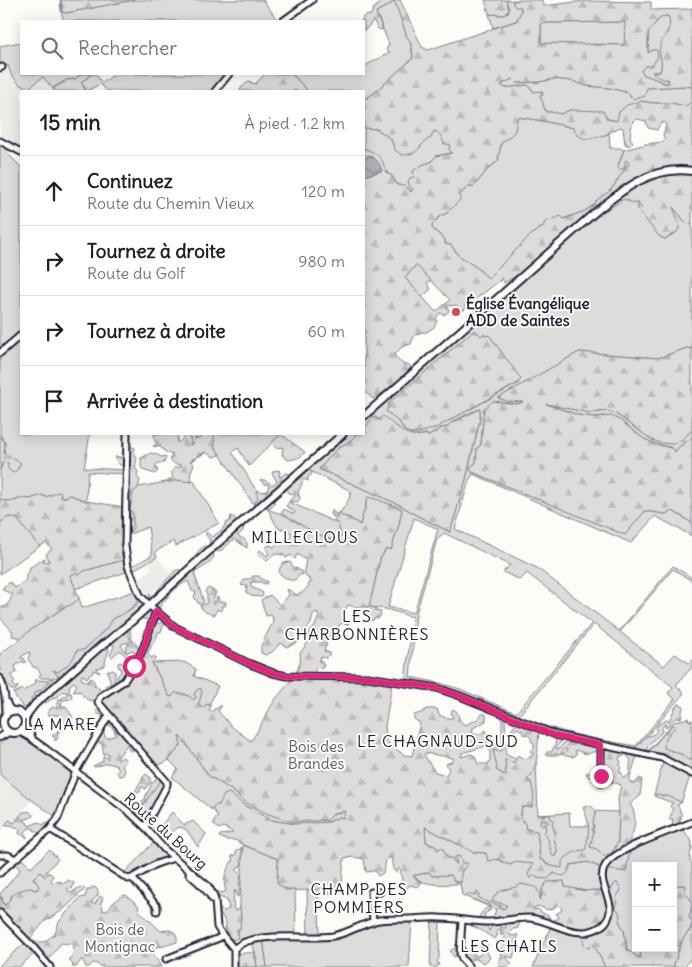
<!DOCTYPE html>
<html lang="fr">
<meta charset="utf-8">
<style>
:root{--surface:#fff;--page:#f6f6f6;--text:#202124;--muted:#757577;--line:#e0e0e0}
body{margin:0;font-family:Delius,sans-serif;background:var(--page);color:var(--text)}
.controls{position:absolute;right:15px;bottom:15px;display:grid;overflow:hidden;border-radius:0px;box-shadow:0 2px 12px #0003}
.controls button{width:45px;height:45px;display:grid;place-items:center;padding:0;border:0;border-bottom:1px solid var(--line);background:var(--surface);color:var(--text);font:25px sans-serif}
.stop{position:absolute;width:15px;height:15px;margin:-11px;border:4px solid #db2777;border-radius:50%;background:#fff}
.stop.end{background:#db2777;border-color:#fff;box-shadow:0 1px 5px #0008}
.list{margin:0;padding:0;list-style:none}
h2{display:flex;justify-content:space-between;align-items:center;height:65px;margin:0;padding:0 20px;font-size:21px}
h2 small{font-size:16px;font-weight:400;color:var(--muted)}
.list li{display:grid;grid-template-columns:32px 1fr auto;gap:15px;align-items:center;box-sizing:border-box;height:70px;padding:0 20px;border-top:1px solid var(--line)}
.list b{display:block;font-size:19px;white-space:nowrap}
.list p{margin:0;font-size:16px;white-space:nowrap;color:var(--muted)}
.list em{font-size:16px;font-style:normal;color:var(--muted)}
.icon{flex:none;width:28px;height:28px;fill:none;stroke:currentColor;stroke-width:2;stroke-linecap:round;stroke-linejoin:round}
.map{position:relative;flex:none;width:692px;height:967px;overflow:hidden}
.search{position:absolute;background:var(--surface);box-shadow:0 2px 12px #0003;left:20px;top:20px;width:345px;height:55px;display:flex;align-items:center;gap:12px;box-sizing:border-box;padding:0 18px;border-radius:0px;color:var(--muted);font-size:19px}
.panel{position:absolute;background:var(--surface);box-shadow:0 2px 12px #0003;left:20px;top:90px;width:345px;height:345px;border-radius:0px}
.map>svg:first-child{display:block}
.built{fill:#ecece9}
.grass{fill:#dddcdb;stroke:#807f8b;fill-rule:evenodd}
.forest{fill:url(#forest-firs);stroke:#807f8b;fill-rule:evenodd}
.cemetery{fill:url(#cemetery-stones);stroke:#807f8b}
.water{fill:url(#water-waves);stroke:#787885}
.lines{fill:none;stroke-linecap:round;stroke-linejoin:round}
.stream{stroke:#787885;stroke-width:1}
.minor-casing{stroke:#22223b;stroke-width:9}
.major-casing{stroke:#22223b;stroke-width:10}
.minor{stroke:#fdfcf7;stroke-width:5}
.major{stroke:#fdfcf7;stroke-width:6}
.route{stroke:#db2777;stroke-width:6}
.poi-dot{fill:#d1495b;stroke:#fdfcf7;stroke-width:2}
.labels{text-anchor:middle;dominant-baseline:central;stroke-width:4;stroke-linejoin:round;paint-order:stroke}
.poi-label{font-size:15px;font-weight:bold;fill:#22223b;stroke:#fdfcf7;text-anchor:start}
.park-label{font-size:15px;fill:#5a5a6b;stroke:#fdfcf7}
.street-label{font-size:15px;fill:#22223b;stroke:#fdfcf7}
.neighbourhood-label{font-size:16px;letter-spacing:1px;fill:#22223b;stroke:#fdfcf7}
</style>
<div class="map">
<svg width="692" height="967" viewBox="0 0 692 967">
<defs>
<pattern id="forest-firs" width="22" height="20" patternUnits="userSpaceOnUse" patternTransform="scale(1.25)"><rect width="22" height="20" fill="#dddcdb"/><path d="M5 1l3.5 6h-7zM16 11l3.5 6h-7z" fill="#bdbcbd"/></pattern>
<pattern id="cemetery-stones" width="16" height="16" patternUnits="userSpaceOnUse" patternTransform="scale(1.25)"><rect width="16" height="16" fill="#dddcdb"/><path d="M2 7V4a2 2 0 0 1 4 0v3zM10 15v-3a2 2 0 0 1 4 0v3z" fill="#bdbcbd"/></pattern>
<pattern id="water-waves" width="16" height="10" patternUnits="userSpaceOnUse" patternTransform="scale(1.25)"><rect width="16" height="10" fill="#b2b2b7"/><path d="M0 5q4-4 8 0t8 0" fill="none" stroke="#909096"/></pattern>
</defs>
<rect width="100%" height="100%" fill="#fdfcf7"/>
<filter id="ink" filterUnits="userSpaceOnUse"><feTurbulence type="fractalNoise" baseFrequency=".02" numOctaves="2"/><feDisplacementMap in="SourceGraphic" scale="10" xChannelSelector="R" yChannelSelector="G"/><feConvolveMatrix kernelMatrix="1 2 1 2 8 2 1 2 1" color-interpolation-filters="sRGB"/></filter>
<g filter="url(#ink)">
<!-- built -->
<path class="built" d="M21 42V74H81L54 87V91H21V149L0 138V46Z
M157 557 172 575 150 594 146 599 141 593 135 581 152 569 149 561Z
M0 775 32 800 12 824 8 822 0 832Z"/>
<!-- grass -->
<path class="grass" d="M60 0H61L62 12 66 13 134 0H263L278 21H64L61 12Z
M394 0 396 4 407 37 410 40 413 58 374 93 364 100V91H308L295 77 290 74H364V64L365 66 390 52 386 50 389 44 376 12 391 4Z
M506 0H518L513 2 521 7V12L516 21 493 28 489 14 504 15 509 11Z
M664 16H668L670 21V27L660 72H653C657 78 662 79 669 79L668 84C659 81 652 77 644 75L641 70C650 60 648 45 648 32L658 20Z
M626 22 625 45 541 44V23Z
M21 42V74H81L75 79 67 80 54 87V90L43 77 29 88 20 85 11 74 8 65 0 67V46Z
M92 74H96L102 83 115 74H228L214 91H107L100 84 87 91 81 82Z
M512 79 516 83 539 82 554 79 572 81 587 86 610 88 629 93 630 97C638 97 643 95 647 88L684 86 692 87V101L686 106 671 103H653L641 101 617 121 570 110 561 114 551 112H546L540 98 528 85 505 88 501 85Z
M518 117 543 121 605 135 609 133 610 148H620L624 150 618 166 627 159 629 163 611 190 597 200 594 205 585 211 543 226 532 234 488 278 476 267 458 255 451 245 445 244V240L432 228V225L440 216 447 213 460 195 468 186H474L488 169 498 161 501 143 511 135Z
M364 128 377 129 391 139 395 150 420 148 424 141 431 138 434 131 438 132 450 143 452 153 436 156 431 162 422 165 414 177V189L412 192 405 186 397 185 392 176 387 173C381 159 378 155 364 148Z
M0 143 9 148 6 152 21 167V334L0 351Z
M644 187 651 194 659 236 665 239 677 232 672 205 686 223 692 224V349L687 348 659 358 579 352 499 398C508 402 517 402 527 401L517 404 505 403 484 408 481 445 477 448 476 464 470 469 472 472 625 534 645 511 665 514 673 511 692 523V536L655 516 631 543 473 474 469 480 455 529 537 568 619 631 673 566 692 578V581L673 569 620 632 664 666 675 654 689 663 692 660V667L676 685 684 693 639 745 637 746 636 750 553 732 458 692 437 686 405 680 413 617 386 609 369 607 380 559 386 549 391 550 399 524 402 509 393 505 368 498 360 525 350 518 339 515 349 499 351 491 306 469 347 434H357L351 440 337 449 319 469 400 505 418 516 450 532 466 479 480 419V409L469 413 451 423 447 427 441 428 429 436H427L426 434 417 436 407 435 396 426 374 417 364 429V419L459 336 603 208 605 210 624 198 629 202ZM519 383 450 420 419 433 404 430 401 424 386 411ZM414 518 438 529 414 613 388 607ZM444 533 510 565 503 572 520 580 527 573 592 623 516 713 460 689 440 683 410 677 416 614 437 539ZM594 624 673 687 668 693 675 699 636 746C596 739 555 733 519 715Z
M416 265 431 280 427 283 431 289 422 297 405 278Z
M21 339V434H90L84 468 126 470V474L88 472 86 501 70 495C63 498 49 500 42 495L30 499 22 498 14 501H4L0 499V470L3 462 8 463 13 473 4 453 5 443 0 435V356Z
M540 402 590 413 607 411 616 414 635 428 682 440 692 430V438L682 444 674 453 670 447 656 444 644 439 621 421 604 416 594 417 578 415Z
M185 434H281L249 466 238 448 232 452 247 475 263 502 256 508 215 447 184 465Z
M177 480H193L219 523 176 546 173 541 155 552 157 557 131 571 130 567 151 556 152 554 148 527 127 535 128 489Z
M289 502 339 524 343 536 336 541C317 536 298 524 281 514L284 509 294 514 295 512 286 506Z
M7 517C9 517 14 517 15 518 23 520 32 541 40 546L0 574V523Z
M123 560 126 572 75 589 70 575Z
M135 591 142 599 125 613 113 619 107 628 63 669 58 672 54 671 58 676H61L75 663H78C63 676 61 679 41 678L39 676 41 674 36 667 34 668 28 659 30 653 29 652 21 657 22 659 24 658 26 662 24 663 23 661 15 666 17 672 11 676 15 682 13 684 15 688 18 686V687L16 690H11L0 672V654L21 638 28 631 47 619 63 608 76 601 79 598 82 608Z
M184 662 196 669 194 676 218 686 209 705H206L204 707 200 706 198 704 201 689H199L194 694 196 698 194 700 169 696 152 663Z
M35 680 49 681 52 683 30 705 26 708 24 707 23 708 13 693 17 692 22 689 23 691 36 683Z
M502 717 505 718 506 755 517 759 514 763 505 760 507 776 496 770 493 749 502 751Z
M688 718 689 721 692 720V761L686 759 683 755 667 750 662 758 648 753V751L674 722Z
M178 735 184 741 209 776 230 789 248 804 333 814 345 811 343 818 340 817 329 822 295 824 271 820 245 806 229 794 219 805 212 808V810L172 777 178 769 169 760 181 745Z
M8 736 25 738 26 737 46 751 45 752 48 754 49 753 74 772 56 817 32 800 0 775V741Z
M664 759 691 773 681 803 654 795Z
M536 762 538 815 569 813 570 826H589L588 811 619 812 618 842 612 853 604 856C601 853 598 850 594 849 585 847 569 863 562 869 555 866 547 867 543 859L541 861 540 860 537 832 526 829 520 817 522 807H527L526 780Z
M161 776 166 783 146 823H143L137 816Z
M172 812 184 825 193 821 206 834 198 847 186 829 179 827 164 837 162 833 160 827Z
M425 827 473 852 486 853 510 865C517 860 525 862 533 864L534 875 554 873 570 865 588 862 603 869 605 891 594 890 586 891 565 887 564 882 542 889 541 897 539 901 515 888 504 889 507 906 503 909 489 904 490 907 462 895 460 884C444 884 425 887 413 876L429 872 432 876 451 875 461 882 460 875 463 864C453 864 444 856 437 850L436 847 426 842Z
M683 829 692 842V844L691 845 692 848 690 854V861L692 864V920L689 918 684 885 673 886V866H636V948H641V959L627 950 624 930 619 921 616 910 610 892 607 888 605 877V869L628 857 630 851 637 846Z
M154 842 170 857 129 877 123 874Z
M243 845 278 859 285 890H295L296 935 262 936 238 939Z
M49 850 58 859 43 875 40 873 33 879 40 886 38 889 12 895 9 903 4 905 2 897H0V894L20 870 14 862 20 857 31 868Z
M307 889H318L320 935H308Z
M432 919H440L439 958 437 962 439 964 437 967H430Z
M412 920 409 967H267L263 940 332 937 353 932 378 922Z
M692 924V956L685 967H673L683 938 689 932Z
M551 926 577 933 588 932 605 967H533Z
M26 942 35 953 19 967H0V965Z"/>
<!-- forest -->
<path class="forest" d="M61 0H134L66 13 62 12Z
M384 0H400L422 47 428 50 516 21 521 12V7H515L512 2 518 0H542L543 6 584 1 651 2V10L688 9 692 8V87L684 86 647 88 644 97H637L634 99 630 97 629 93 610 88 587 86 572 81 554 79 539 82 516 83 512 79 501 85 505 88 528 85 534 92 542 91 543 95 540 98 543 102V105L546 112H551L561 114 570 110 603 111 607 119 617 121 619 112 627 105 641 101 653 103H671L686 106 692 101V170L641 175 633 180 629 184 620 188 610 196 532 266 504 283 502 279 473 301H468L464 304 466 308 464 310 461 311 456 305 447 306 449 311 444 315 440 313 438 315 436 319 437 321 434 327 427 332H422L414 336 411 344 402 347 394 355 404 365 408 364 411 367C400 381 388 390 373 399L364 391V148C381 156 380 155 387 173L392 176 397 185 405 186 411 192 413 189 410 187 408 181 410 178 414 177 413 171 422 165 431 162 436 156 452 153 449 149 450 144H444C442 138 441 133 434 131L431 138C416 145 423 154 402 155L395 150 391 139 377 129 364 128V100L374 93 413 58C413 52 411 41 407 37L396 5 394 1 391 4 376 12 383 30 378 29 373 20 370 25 364 31V21H361L364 16 371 15 373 9ZM664 16H668C674 29 662 35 660 47 658 56 664 61 660 72H652C657 78 661 79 669 80L667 84C659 81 652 77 644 75L641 71 645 66H652L658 57 657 50H652L648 53V32L658 20ZM625 22 624 45 541 43V23ZM518 117 543 121 574 128 577 135 585 139 605 135 620 127 623 128 625 144 629 146 633 142 630 138 631 129 633 121 637 119 646 121 648 128 657 130 660 124 664 122 666 125 663 135 665 139 662 142 646 144 624 150 618 166 619 169H623L625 167V161L626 160 629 163 611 190 597 200 594 205 585 211 564 219 561 216 545 222 543 227 532 234 488 278 476 267 458 255 451 245 445 244V240L432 228V225L440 216 447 213 460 200V195L468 186H474L488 169 498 161 501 143C505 139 513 136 515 130 516 126 516 122 518 117ZM416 265 450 300 436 312 405 278Z
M485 0H506L509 10 504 15 489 14Z
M81 74H92L81 82 86 91H54V88L67 80 75 79Z
M263 74H290L295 77 308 91H240L241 88 249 81 255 84 264 75Z
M678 174 692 175V224L686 223 673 207 680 226 677 232 665 239 659 236 638 210V202L636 204 624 199 605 211 603 208 618 196 647 179Z
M473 331H476L481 336 484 334 486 336 489 335 521 379 518 383 450 420 436 428 419 433 411 434 404 430 401 424 386 411 389 403Z
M687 348 692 349V430L682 440 673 444 661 443 652 440 616 414 607 411 590 413 546 404 578 415 594 417 612 416 621 421 644 439 656 444 674 449 675 452 682 444 692 438V523L673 511 665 514 645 511 625 535 472 472 470 469 471 466 476 463 477 448 481 445 484 409 493 401 517 404 523 402 507 401 498 398 579 352 659 358Z
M480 409V419L466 479 450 532 418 516 400 505 319 469 337 449 351 440 357 434H364V429L374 416 379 420 383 416C398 427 407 440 427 434V436H429L442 428 447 427 451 423Z
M154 434H178L177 443C181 441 183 439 184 435L183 434H188L191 441 190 445 192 444 195 438 199 439 203 434H211L214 436 215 444 214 449 217 450 219 453V455L214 457 205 452 190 461 194 464 190 474 191 477V480H193L192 482 177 480 171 482H168V480L173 479C171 474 172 470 175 467H180L182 465 175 464 170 460 172 455 164 451 161 447 153 446 157 445 154 439Z
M281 434 305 452C301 458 295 459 288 460L282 455 283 447 276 448 271 443Z
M0 435 5 443 4 453 21 463 18 469 13 473 8 469V463L3 462 0 470Z
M132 447 135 448 134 453 137 458 135 467 138 472 137 477 140 480 138 488 133 492 130 510 133 514V528L130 532H127L120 544 123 560 84 571 79 575 76 573 70 575 79 598C73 605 70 605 62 608 57 611 52 616 46 620 37 626 29 630 21 638L12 636 13 632 0 617V608C8 606 11 601 12 594L3 590V587L10 582 15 588 26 580V574L30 571 29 568 45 558V559L43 561 49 562 46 554 52 549 46 543 40 546C36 543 20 524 18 519 10 515 7 517 0 523V499L4 501H14L22 498 30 499 42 495 46 497 58 492 61 493 60 497 63 498 70 495 86 501 124 507 126 466C120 466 116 463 115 457H120L126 459 129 448Z
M151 453 156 454 161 457 165 456 166 457 164 463H158L155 466 158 471 155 474 143 470 141 467V458Z
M306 468H309L312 474 308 477V481L304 479 302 481V484L298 492 300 499 297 502 295 501 291 502 289 501 295 496 294 494 288 493 286 487 288 486 289 483Z
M279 470 280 473 279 476 280 477 286 473 289 474V481L285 480 284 485 271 495 268 494 264 496 268 500 273 499 275 503 272 507 268 509C273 512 277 512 282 514 300 523 316 536 336 541L338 537 343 536 339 530V524L334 522 338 516 336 515 334 518 333 515H331L332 510 334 513 336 514 340 512 339 515 350 518 360 525 368 497 379 500 402 509 399 524 391 550 386 549 380 559 369 607 376 608V611L381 612 380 616 378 619 376 618 371 621 369 618V614L366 613 368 607H355L348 605 346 608 344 619 345 621H348L349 623 347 625 342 623 337 628 331 632 324 651 330 653 329 655 326 658 321 657 319 662 322 661 324 666 321 669 319 667 316 668 312 677H368L392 684 385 726 386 736 388 743 404 755 412 756 420 723 414 719V715L421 713 427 709H437L439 715 446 718H453L451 712 453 709 457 712 460 721 465 725 478 719 482 714H486V721L473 728 472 734H481L486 730 487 744 483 747 462 753 461 757 471 754 475 756 478 764H488L490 760V746L498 741 497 746V749L493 750 497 767 496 770 506 776 505 759 514 763 518 755 520 757H522L526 759 534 754 530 751 534 750V743L531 741V738L528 735 523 734V731L517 728 514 731 511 730 517 723 539 732C537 747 539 770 527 780L531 782C533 790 535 798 532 807H522L520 817 525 824 526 829 537 831 540 860 541 861 543 859 545 863 552 866 562 868V861C569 855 575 850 585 850 588 841 590 828 587 818 586 814 584 811 583 807 588 803 593 807 596 811L593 822 594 827 592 830 594 831 590 847 597 849 604 856 612 853 618 842 619 812 618 799 621 785 613 782 600 788 597 783 598 779 589 777 586 774V773C592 772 597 774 603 773V748C606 746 611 747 614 750L624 752 625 754 624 756H620L619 759 621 762 620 764 621 767 619 772 622 773 623 777 625 778 629 775 631 760 627 756 630 753H635L637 756 629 780 630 782 634 784 640 778 642 779 640 796 630 804C638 815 635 832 628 843L643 839 622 853 603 869 588 862 570 865C568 876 564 878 554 873L548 879 537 878 534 875 531 878 529 877 528 874 533 864 515 862 510 865 497 859 488 861 486 853 473 852 425 827 426 842 437 847V850L442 847 448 858H453V861L457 864 455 857 459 856 463 864 466 862 468 864C461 870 460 874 461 883L454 881 451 875 432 876 429 872 413 876 418 880 422 882 418 887 410 885 406 889 403 886 400 869H398L397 872H395L393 869 391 857 386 860 383 873 378 876 375 871 366 872 364 859 354 857 344 858 342 883 333 888 335 891 334 894H330L328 888C314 889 287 895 277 883L278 859 243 845 235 840H227L219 837 220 835 233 833 231 831 223 827 219 829 214 825V820L218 817 212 808 215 805H219L224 795 229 793 245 806 271 820 295 824 329 822 340 817 343 818 345 811 333 814 328 820 293 822 268 814 248 804 230 789 209 776 184 741 179 736 181 745 169 760 154 768 136 747 132 751H130L128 749V743C124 749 120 753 117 759L118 760 123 757 126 761 122 766 125 771 122 776H119L117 772 119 768 116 765 107 763 95 767 93 766 103 761V757L104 756 108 759V753H106L104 755 102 744 96 741 101 733H104L105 737 108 738 116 735 113 728 106 723 112 719 104 713V718H102V715L98 714 96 712 101 706 103 694C92 702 88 704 80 691L75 692 73 691 77 685 74 682 69 686 70 690 67 693 63 691C58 698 52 698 46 703L45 702V700L54 692V690L33 702 31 699 37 691 41 690C44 685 49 684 51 678L53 679 56 683 68 676 71 677 73 675 79 663H75L61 676H58L53 670 58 672C66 667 75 659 77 650H84L107 628 113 619 125 613 136 605 137 602 142 599 145 608 150 609 152 611 150 615 152 619 150 620 142 619 139 613C129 615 122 623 118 632L111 634 105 641 108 644C111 652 105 657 105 664L102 667 96 668 100 673 93 670 92 674H89L88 677 86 678 85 676 82 675 81 679 88 682 90 679 92 678 95 684 94 687 97 686 99 687V690L101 688 104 691 105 689V686L111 683 107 671 113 670 115 672V681L119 682 117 677 121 671V668L118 667V663L121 662 128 671 147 646V641L156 617 159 618 157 623 159 624 164 621V624L161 632H158L156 639C151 643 151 649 147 654L152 658 154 656 156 658V660L153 661 152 663 169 696 172 697 176 692 178 694C184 692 189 696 194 700L196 698 194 694 198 689H201L202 692C200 696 201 700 198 704L200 706 204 707 206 704 211 706 209 711 211 713 214 709H216L220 706H221L218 711 233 728 251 741C260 729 266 713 275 700 284 688 304 669 300 653L307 644 308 634 315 626 319 616 317 612 313 614 311 624 300 636 299 642 287 647 281 643 272 652 266 655 261 653V646L273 622 272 615 266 616 261 600 270 595 280 605 289 595 287 589 297 595C304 592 308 589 310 581 303 574 304 569 306 560L297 554 295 559 291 555 286 558 284 555 275 554 267 561 259 555 258 553 260 550 267 556 269 553 265 548 269 545 274 547 279 541 283 543 292 534 286 529H279C273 522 271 512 265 506L255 511 250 510 258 498 256 493 257 490 262 492 267 491 269 485 265 484 260 480C265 479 268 482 272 485L277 482 272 473 273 471ZM425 753 453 758V761L446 764 449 769 446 775 435 772 424 755Z
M231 516 239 521 244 528 242 532 237 536 244 539 247 543V548L234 539 222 550 218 552 212 547 214 557 208 564 194 573 204 602 201 604H199L194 597 196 592 192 591 188 581C175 587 168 596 160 607L154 606 148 600 150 594 154 595C158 591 159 587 163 584 167 579 172 575 176 570H181L182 575 190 571C193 559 196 548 209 545L210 540 206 535V532L212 537 222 530 226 523 230 521Z
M290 562 294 568 298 569 303 573V575L300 574C294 585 287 579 280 574L279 570 283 563Z
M253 576H259L262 580 267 581V583L265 584 260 582H251V587L262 592 263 595 262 597 251 596 246 592 247 585 242 586 241 585 245 579H250Z
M208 588 216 592 212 604H215L217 597 219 598 218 602H226L225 606H221L222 609 220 611 217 609 214 615C207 613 204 612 200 606L207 603V595L205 591Z
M124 630 128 631C128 639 135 645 140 651L137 656 133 650 127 652 125 650 129 643H124L121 645C125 651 127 656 135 659L133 665 123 653 120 650 112 657 110 655 113 649 114 645 111 644V643Z
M68 693H71L72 697 71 699 62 700 61 706H65L71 714 73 718 68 723 71 724 70 726H67L57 734 58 738 55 741V737L52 736 58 731V727L62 720 60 719 59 715H47L50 709 53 707 57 709V704L59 702 58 699H62L64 696 67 695Z
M678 704 684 706C681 710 683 714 681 718H675L666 728 665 724 662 728V732C657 737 648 743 647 749L642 752 636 750 634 749C639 745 642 740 646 737 648 735 651 736 654 734 658 732 655 730 657 726 659 723 664 723 667 719L669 721 675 708Z
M672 725 675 726V728C669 732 664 740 664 748L683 755 688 760H692V774L653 755 649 751C657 741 665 734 672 725Z
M556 738 561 739 560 743 556 747V749H559L565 741 572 743 575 745 577 743 584 744 587 746 591 745 597 746 598 749 597 751 586 754 576 750V755L573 757 566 756 561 754 567 751V749H564L560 755H545L547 752H552L553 748 555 746Z
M157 773 161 776V780L145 802 141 811 135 817 134 816V811L135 810 137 812 138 811 141 802 145 799 146 795 151 786 149 783 145 789 143 787H141L140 792 136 793 135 792 140 782 142 781 143 777 146 774 150 777V782L153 783 156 779Z
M658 794 663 796H668L681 802V803L677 805 680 809 679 811 681 812V818L679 822 681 824 667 830 669 828H672L673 819 669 820 673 810 670 806 673 803 654 796V795Z
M29 811 33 815 32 817 24 820V821L27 822 29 826 39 822 43 825 46 822 50 825 49 828 40 834 35 831 32 828H29L24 833 27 837V838L19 833 20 829 11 825H5L9 820 14 823 23 812H26Z
M538 815H550L551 819 554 820 552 822 554 830 556 831 554 839 557 849 556 857 552 855 548 839 544 832 546 830 545 825 549 822 546 820 544 825 542 826 540 823 541 818Z
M241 847 242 848V858L240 860 242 862 241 865 236 870C242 874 241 879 239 885L241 887 238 893 240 895 237 897 235 890C233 894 233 906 234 910L237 911 240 907 241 916 240 929H237V934L238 937 235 940 229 938 225 934 226 923 219 911 220 909 224 911 229 909 227 900 219 897 215 890 221 893 226 891C222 880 226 872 231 862L234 861 232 859V856L236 855V851L239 849 241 850Z
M630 851 626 872 605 869C610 860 621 854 630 851Z
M40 872 45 877 47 873H50L53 876 51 880 53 883 57 881 65 883 68 880 74 883 72 889 69 888 67 890 71 893 78 888 83 887 85 889 63 910 44 922 30 939H25L6 923 4 913H0V897H1L4 905C10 902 9 899 13 895 17 890 25 889 31 888L35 890 38 889 39 886 33 878Z
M564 881 565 887 586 891 594 890 610 892 615 883H617L621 890 616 898 617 902 615 906 620 914 619 921 624 930 627 950 640 958 641 948H673V886L684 885 686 895 690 898 692 905 689 918 692 920C691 932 688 931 683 939 678 947 677 958 673 967H605L593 943 589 948C584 947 583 944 584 939L581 936 584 934 587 937 590 936 588 932 553 925 551 921 557 919 559 917 556 914 561 911 562 909 558 904 552 910 545 909 539 906 533 908V910L538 909 541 912 550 917C544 926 531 920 521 918L518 928 513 929 509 933 510 935 515 936 517 934 518 936 513 958 505 956 512 964 509 966V967H498L503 942V938L505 937 504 935H500L501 930 500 929 497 931V936L495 939C487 935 480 928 471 926V924L487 926 489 931 494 923 504 928H506L505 924 500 921 492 922 496 909 491 907 490 911 488 910V912L484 914 485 918 479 920V917C482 912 484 908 490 907L489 904 487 905 465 896 468 894 475 896 477 892 479 894 478 897 485 901 501 906 500 908 503 909 507 906 506 905 492 901C499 885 510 892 521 884L536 887 540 895V900L541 897 542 889 547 882Z
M92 887 96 888 98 891V895L91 903 95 904 100 896 103 898 100 905 103 908 102 911 108 910C113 902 118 897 126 895L138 905 139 911 161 931C170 929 178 930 177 942L164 946 149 948 154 954 161 967H102L97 964 93 963 89 967H86L82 959 76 967H72L73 965 69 959 73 955 74 947 71 944 61 943 48 960 42 961 32 949 34 942H44L55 934 59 922 67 912 80 898 85 897 87 890 91 889Z
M263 940 267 967H257L255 952 253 947 254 942Z
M463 940 464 947 467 950 471 949C473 953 474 956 479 956L483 950H486V948L479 949 482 947 480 942 483 941V944L488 945 487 952 490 958 484 963 476 959H472L468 964 458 954 454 957 450 951 455 948 456 944Z"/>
<!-- cemetery -->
<path class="cemetery" d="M255 952 257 967H236L237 954Z"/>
<!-- water -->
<path class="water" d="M369 155C375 157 381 165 382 171L364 176V160L366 159 367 156Z"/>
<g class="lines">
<!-- stream -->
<path class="stream" d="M130 629 131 638 140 649"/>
<!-- minor casing -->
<g class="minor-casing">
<path id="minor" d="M283 21 312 0
M0 68 2 67
M215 91 229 74
M0 141 21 152
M0 353 21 335
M127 434 125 546 128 566 140 595 150 606 175 627 248 663 273 673 287 676 368 677 437 688 460 696 556 735 662 758 692 774
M0 678C5 689 6 703 6 716
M6 701 9 708 15 712
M25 725 32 737
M20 732 29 737 46 749 129 812 145 827 164 849 208 886 213 894 215 900 217 927 221 933 234 949V967
M601 775V745
M145 827 167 785V782L98 702 101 696 124 681 134 666 143 649 156 611
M50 829 128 879 132 878 156 864 174 858
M0 855H8L15 859
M191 871 189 874C198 882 206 888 212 899H214
M0 873 5 868 50 829 58 818 76 771 109 715
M132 878 157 906V911
M0 913 34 948 50 967
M462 920 460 953 462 959 469 967
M373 922 371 892H380
M234 949C252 930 307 940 333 936 349 933 363 923 379 920 389 919 400 919 410 919 420 919 430 917 440 918 456 918 472 922 489 922 502 922 516 917 530 918 548 920 566 933 585 932 592 931 600 928 605 923 621 903 594 886 605 866 615 848 672 831 692 822
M166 959 219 938 222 935"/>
</g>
<!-- major casing -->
<g class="major-casing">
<path id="major" d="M364 416 593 214C622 190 652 165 692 171
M102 646 131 622 219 542 343 434
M3 722a11 11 0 1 1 22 0a11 11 0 1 1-22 0Z
M25 720 28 713 35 704 103 644
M0 737 9 732"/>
</g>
<!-- minor -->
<use href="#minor" class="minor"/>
<!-- major -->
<use href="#major" class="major"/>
</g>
</g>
<g class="lines" filter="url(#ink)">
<!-- route -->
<path class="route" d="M134 666 143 649 156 611 175 627 248 663 273 673 287 676 368 677 437 688 460 696 556 736 601 745V776"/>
</g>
<!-- markers -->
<circle class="poi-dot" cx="456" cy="312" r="5"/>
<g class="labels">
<!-- poi labels -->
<g class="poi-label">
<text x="466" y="303">Église Évangélique<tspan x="466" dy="17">ADD de Saintes</tspan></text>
</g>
<!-- park labels -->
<g class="park-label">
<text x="316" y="746">Bois des<tspan x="316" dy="17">Brandes</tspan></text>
<text x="120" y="929">Bois de<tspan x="120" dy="17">Montignac</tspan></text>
</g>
<!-- street labels -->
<g class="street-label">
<text transform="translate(166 831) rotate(42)">Route du Bourg</text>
</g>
<!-- neighbourhood labels -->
<g class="neighbourhood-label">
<text x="305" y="537">MILLECLOUS</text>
<text x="357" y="616">LES<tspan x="357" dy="18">CHARBONNIÈRES</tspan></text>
<text x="60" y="724">LA MARE</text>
<text x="438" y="741">LE CHAGNAUD-SUD</text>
<text x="359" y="889">CHAMP DES<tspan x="359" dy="18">POMMIERS</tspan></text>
<text x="509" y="946">LES CHAILS</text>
</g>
</g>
</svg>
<div class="controls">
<button>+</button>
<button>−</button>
</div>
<div class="stop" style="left:134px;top:666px"></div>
<div class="stop end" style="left:601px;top:776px"></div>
<div class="search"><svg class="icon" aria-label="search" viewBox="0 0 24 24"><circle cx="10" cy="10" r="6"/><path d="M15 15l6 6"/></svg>Rechercher</div>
<section class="panel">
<h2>15 min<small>À pied · 1.2 km</small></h2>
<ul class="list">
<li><svg class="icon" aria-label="ahead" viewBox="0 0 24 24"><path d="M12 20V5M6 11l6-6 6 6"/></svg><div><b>Continuez</b><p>Route du Chemin Vieux</p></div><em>120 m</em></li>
<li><svg class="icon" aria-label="right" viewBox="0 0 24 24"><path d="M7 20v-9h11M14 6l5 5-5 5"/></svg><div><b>Tournez à droite</b><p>Route du Golf</p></div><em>980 m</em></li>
<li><svg class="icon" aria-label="right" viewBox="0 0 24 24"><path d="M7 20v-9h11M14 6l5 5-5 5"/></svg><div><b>Tournez à droite</b></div><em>60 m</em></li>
<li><svg class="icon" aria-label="arrive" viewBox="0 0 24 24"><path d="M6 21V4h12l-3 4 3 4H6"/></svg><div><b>Arrivée à destination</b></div></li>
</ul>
</section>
</div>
